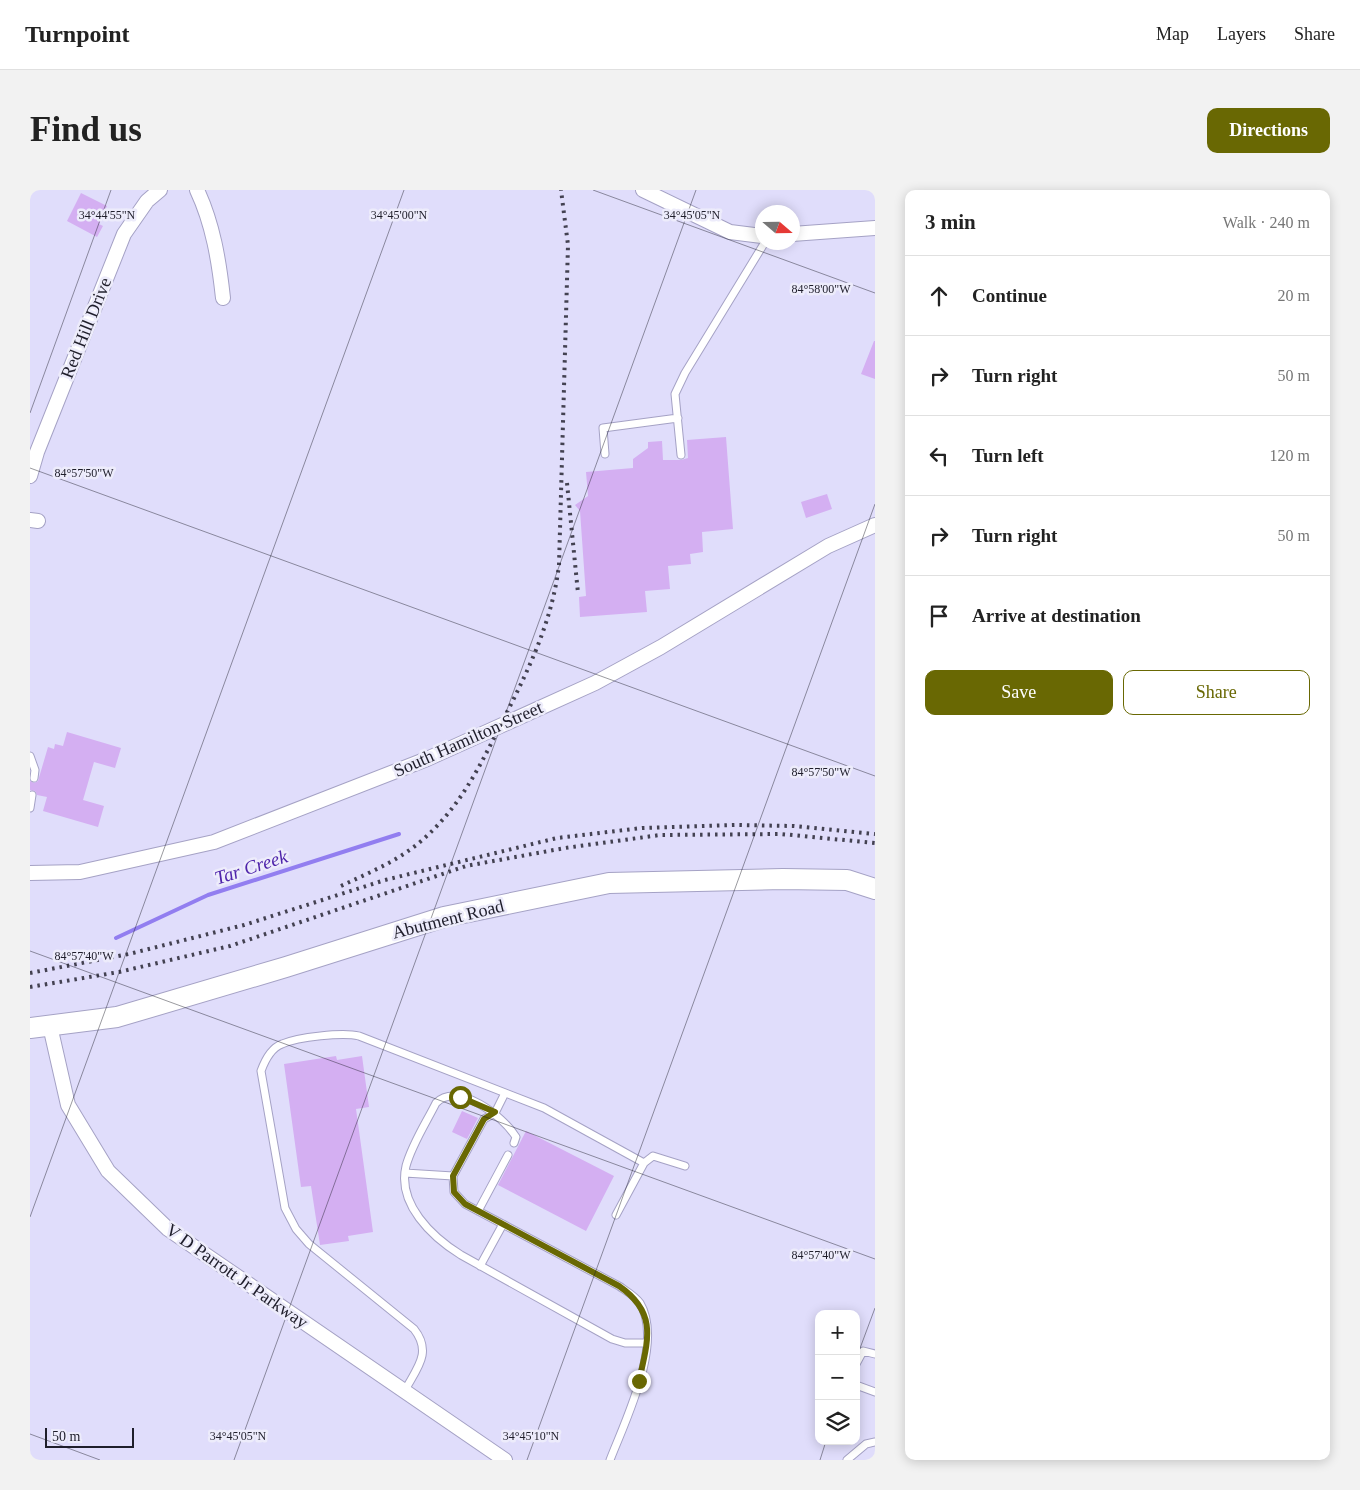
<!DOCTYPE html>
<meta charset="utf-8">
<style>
:root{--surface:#fff;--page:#f2f2f2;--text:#222;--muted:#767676;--line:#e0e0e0;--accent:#696803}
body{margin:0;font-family:"Times New Roman",serif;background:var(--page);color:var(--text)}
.controls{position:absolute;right:15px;bottom:15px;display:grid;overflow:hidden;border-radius:10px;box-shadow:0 2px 12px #0003}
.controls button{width:45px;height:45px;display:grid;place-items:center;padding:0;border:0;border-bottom:1px solid var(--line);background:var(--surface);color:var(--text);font:25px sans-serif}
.compass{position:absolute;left:725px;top:15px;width:45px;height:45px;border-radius:50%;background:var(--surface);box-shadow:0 2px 12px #0003;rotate:110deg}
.scale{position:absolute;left:15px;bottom:12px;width:89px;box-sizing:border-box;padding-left:5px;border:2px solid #1f1e2b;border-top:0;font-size:14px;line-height:18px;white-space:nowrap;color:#1f1e2b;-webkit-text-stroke:4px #edecfb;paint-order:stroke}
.stop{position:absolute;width:15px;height:15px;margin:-11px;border:4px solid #696803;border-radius:50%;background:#fff}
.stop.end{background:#696803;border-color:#fff;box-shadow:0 1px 5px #0008}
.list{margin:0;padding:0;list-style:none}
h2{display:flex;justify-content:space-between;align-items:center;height:65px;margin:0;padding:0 20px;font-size:21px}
h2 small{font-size:16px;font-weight:400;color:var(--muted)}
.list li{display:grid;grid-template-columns:32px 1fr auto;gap:15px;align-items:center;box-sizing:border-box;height:80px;padding:0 20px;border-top:1px solid var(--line)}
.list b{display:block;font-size:19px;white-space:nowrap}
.list em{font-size:16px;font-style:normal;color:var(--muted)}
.actions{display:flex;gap:10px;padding:15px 20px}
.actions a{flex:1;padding:11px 0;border:1px solid var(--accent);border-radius:10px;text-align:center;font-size:18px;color:var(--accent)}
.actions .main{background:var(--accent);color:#fff}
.icon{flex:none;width:28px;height:28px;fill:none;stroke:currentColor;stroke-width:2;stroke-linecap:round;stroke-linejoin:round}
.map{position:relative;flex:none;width:845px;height:1270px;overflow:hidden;border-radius:10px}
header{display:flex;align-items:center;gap:30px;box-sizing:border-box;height:70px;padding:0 25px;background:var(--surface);border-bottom:1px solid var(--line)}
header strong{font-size:24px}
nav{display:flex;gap:28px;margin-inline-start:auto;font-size:18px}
.intro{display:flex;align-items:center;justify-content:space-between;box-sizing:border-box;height:120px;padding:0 30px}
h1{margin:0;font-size:35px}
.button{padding:12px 22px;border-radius:10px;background:var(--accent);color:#fff;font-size:18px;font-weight:700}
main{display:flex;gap:30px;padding:0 30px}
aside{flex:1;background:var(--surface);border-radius:10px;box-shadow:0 2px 12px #0003}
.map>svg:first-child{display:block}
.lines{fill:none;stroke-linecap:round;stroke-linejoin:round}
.stream{stroke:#927ef0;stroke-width:4}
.building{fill:#d4aff2}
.lane-casing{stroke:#a5a2c5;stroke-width:9}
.street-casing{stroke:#a5a2c5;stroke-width:16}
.secondary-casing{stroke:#a5a2c5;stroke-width:22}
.lane{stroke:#fff;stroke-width:7}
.street{stroke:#fff;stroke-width:14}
.secondary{stroke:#fff;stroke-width:20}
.rail{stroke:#434151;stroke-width:4;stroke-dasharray:2.5 5;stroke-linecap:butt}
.route{stroke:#696803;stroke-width:6}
.ticks{fill:none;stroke:#1f1e2b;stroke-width:1;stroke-opacity:0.45}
.labels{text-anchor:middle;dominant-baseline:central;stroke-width:5;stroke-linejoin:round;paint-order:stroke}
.street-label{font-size:18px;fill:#1f1e2b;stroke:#edecfb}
.water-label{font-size:19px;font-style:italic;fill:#4f24ab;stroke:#edecfb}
.ticks-label{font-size:12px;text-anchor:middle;fill:#1f1e2b;stroke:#edecfb;stroke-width:5;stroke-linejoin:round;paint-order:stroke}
</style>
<header>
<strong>Turnpoint</strong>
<nav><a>Map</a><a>Layers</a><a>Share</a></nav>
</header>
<div class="intro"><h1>Find us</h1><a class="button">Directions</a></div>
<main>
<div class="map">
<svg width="845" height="1270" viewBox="0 0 845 1270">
<rect width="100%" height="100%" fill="#e0ddfb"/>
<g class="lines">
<!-- stream -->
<path class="stream" d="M86 748 178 705 369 644"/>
</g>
<!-- building -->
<path class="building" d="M51 3 77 16 69 34 73 36 67 47 37 31Z
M844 151H845V189L831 184Z
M696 247 703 339 672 342 673 362 660 364 661 374 638 376 640 399 615 401 617 422 550 427 549 407 556 406 550 321 545 315 558 306 556 282 603 278V269L618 258V252L632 251 633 270H651L658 268 657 250Z
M797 304 802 319 776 328 771 312Z
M37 542 91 558 85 578 64 572 53 610 74 616 68 637 13 621 17 607 7 605 5 601 0 600V591L4 593 8 591 18 557 24 559 25 554 33 556Z
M306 866 307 870 332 866 339 917 326 919 343 1042 318 1046 319 1051 290 1055 281 996 271 997 254 874Z
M432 921 448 928 437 949 422 942Z
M496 941 584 986 556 1041 468 995Z"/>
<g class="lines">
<!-- lane casing -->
<g class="lane-casing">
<path id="lane" d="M575 264 573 238 648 228
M651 265 645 204 655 183 735 52
M0 566 5 580 4 588
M0 618 2 605
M484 953 486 947C473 926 428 891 406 913 396 933 382 954 376 976 367 1014 402 1047 431 1065L582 1149 595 1153H616
M375 983 423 986 454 929 465 923 475 903
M423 986 424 1002 435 1014 589 1096C596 1101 605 1106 610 1113 634 1153 595 1231 580 1270
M448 1021 478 965
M586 1025 614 973 623 966 655 976
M450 1076 473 1034
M826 1174 833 1161 845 1164
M826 1195 845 1202
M374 1202C386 1179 403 1163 384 1139L279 1054 266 1039 255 1018 231 881C235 870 241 858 252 854 268 847 313 842 329 846L514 918 614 973
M817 1270 836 1254 845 1252"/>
</g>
<!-- street casing -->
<g class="street-casing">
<path id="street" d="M167 0C183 34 189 71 193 108
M613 0 700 42 732 46
M762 44 845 38
M0 286 7 262 94 44 117 11 130 0
M0 330 8 331
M0 683 50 682 184 652 397 569 565 493 631 457 798 356 845 335
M20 836 38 915 78 981 138 1039 475 1270"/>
</g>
<!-- secondary casing -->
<g class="secondary-casing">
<path id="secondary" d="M0 838 87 827 256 777 414 727 579 693 753 689 817 690 845 699"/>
</g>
<!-- lane -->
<use href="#lane" class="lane"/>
<!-- street -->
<use href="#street" class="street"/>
<!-- secondary -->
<use href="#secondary" class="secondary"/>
<!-- rail -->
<path class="rail" d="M537 293 548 403
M311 696C338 683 366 672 390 652 429 619 449 578 471 534 497 483 522 433 529 375L538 55 531 0
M0 783 99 764 214 735 355 690 527 648 612 638 705 635 764 636 845 644
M0 797 89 782 200 756 436 676 535 658 630 645 751 644 845 653"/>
</g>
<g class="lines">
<!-- route -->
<path class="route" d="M430 907 465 922 454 929 423 986 424 1002 435 1014 589 1096C628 1123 618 1150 609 1191"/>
</g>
<!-- ticks -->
<path class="ticks" d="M563 0 845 103M0 223 81 0M0 278 845 586M0 761 845 1069M0 1027 374 0M826 1169 845 1118M0 1244 70 1270M204 1270 666 0M497 1270 845 314M790 1270 796 1251"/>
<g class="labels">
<!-- street labels -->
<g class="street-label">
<text transform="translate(56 138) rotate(-68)">Red Hill Drive</text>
<text transform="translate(438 549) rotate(-24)">South Hamilton Street</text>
<text transform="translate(418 729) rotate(-14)">Abutment Road</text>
<text transform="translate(207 1086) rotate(35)">V D Parrott Jr Parkway</text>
</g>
<!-- water labels -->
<g class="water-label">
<text transform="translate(221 677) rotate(-18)">Tar Creek</text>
</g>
</g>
<g class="ticks-label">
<text x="77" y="29">34°44'55"N</text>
<text x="369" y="29">34°45'00"N</text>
<text x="662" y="29">34°45'05"N</text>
<text x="791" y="103">84°58'00"W</text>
<text x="54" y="287">84°57'50"W</text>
<text x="791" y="586">84°57'50"W</text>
<text x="54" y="770">84°57'40"W</text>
<text x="791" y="1069">84°57'40"W</text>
<text x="208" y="1250">34°45'05"N</text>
<text x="501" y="1250">34°45'10"N</text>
</g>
</svg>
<div class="controls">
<button>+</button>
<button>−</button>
<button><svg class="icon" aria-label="layers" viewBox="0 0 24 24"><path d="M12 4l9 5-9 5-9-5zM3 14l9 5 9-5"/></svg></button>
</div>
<svg class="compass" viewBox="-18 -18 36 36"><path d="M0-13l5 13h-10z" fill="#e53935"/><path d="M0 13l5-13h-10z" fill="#767676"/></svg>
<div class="scale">50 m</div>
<div class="stop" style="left:430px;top:907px"></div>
<div class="stop end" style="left:609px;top:1191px"></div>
</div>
<aside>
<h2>3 min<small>Walk · 240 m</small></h2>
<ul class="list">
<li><svg class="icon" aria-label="ahead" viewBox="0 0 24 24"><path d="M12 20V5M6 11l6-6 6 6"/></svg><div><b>Continue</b></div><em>20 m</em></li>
<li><svg class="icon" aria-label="right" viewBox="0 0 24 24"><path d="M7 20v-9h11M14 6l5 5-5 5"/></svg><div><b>Turn right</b></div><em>50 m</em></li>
<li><svg class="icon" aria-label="left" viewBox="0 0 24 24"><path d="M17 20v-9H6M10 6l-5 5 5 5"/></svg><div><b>Turn left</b></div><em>120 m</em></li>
<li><svg class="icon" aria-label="right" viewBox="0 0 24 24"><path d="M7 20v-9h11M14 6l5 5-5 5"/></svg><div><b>Turn right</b></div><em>50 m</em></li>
<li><svg class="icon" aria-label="arrive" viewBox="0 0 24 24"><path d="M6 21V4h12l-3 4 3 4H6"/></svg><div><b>Arrive at destination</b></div></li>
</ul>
<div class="actions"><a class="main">Save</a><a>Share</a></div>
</aside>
</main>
